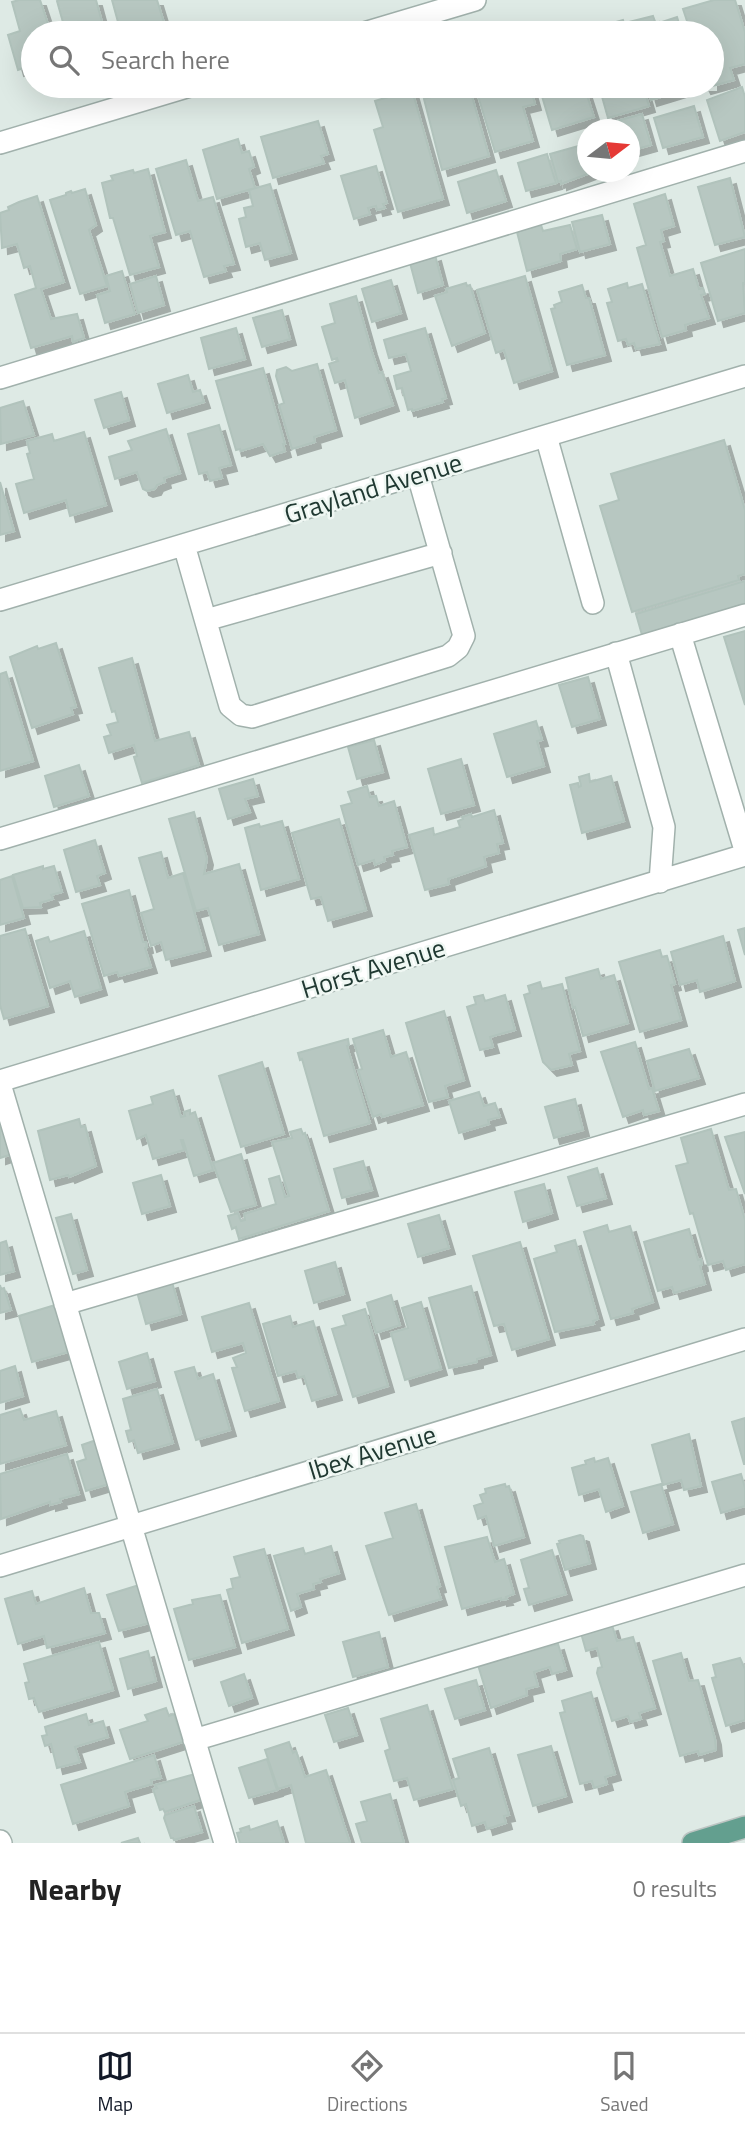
<!DOCTYPE html>
<style>
:root{--surface:#fff;--page:#f2f2f2;--text:#222;--muted:#767676;--line:#e0e0e0;--accent:#111827}
body{margin:0;font-family:"Titillium Web",sans-serif;background:var(--page);color:var(--text)}
.compass{position:absolute;left:577px;top:119px;width:63px;height:63px;border-radius:50%;background:var(--surface);box-shadow:0 7px 28px #0002;rotate:74deg}
.list{margin:0;padding:0;list-style:none}
h2{display:flex;justify-content:space-between;align-items:center;height:91px;margin:0;padding:0 28px;font-size:30px}
h2 small{font-size:23px;font-weight:400;color:var(--muted)}
.icon{flex:none;width:38px;height:38px;fill:none;stroke:currentColor;stroke-width:2;stroke-linecap:round;stroke-linejoin:round}
.map{position:relative;flex:none;width:745px;height:1843px;overflow:hidden}
.search{position:absolute;background:var(--surface);box-shadow:0 7px 28px #0002;left:21px;right:21px;top:21px;height:77px;display:flex;align-items:center;gap:18px;box-sizing:border-box;padding:0 24px;border-radius:38px;color:var(--muted);font-size:26px}
.sheet{height:189px;background:var(--surface)}
nav{display:flex;justify-content:space-around;align-items:center;box-sizing:border-box;height:98px;border-top:2px solid var(--line);background:var(--surface);font-size:19px;color:var(--muted)}
nav a{display:grid;justify-items:center;gap:4px}
nav .on{color:var(--accent)}
.map>svg:first-child{display:block}
.building{fill:#b7c7c1;stroke:#b1c3bc;stroke-width:2;filter:url(#shadow)}
.lines{fill:none;stroke-linecap:round;stroke-linejoin:round}
.minor-casing{stroke:#a1b1ac;stroke-width:24}
.major-casing{stroke:#bcc4c2;stroke-width:24}
.minor{stroke:#fff;stroke-width:21}
.major{stroke:#639f8f;stroke-width:21}
.labels{text-anchor:middle;dominant-baseline:central;stroke-width:5;stroke-linejoin:round;paint-order:stroke}
.street-label{font-size:26px;fill:#203932;stroke:#eff7f3}
</style>
<div class="map">
<svg width="745" height="1843" viewBox="0 0 745 1843">
<defs>
<filter id="shadow"><feDropShadow dx="6" dy="6" stdDeviation="0" flood-color="#0004"/></filter>
</defs>
<rect width="100%" height="100%" fill="#deeae5"/>
<!-- building -->
<path class="building" d="M19 0H40L51 33H33V65L18 70 8 35 20 31 12 2Z
M59 0H96L105 33H66L57 1Z
M112 0H157L165 26 141 33H121Z
M714 0H735L745 32V64L730 68 734 80 705 88 704 86H712V33H691L683 9Z
M653 16 656 24 677 17 682 33H632L629 22Z
M623 20 627 33H597L595 28Z
M469 86 489 156 442 170 424 99Z
M475 86H530L535 104 523 107 533 141 495 152Z
M539 86H584L594 117 552 130Z
M596 86H643L649 106 608 118 601 93 598 94Z
M647 86H697L651 100Z
M742 87 745 97V132L720 141 707 100Z
M412 90 443 199 398 212 374 130 383 127 375 101Z
M694 106 703 137 663 148 654 118Z
M642 114 651 145 630 151V130H600L599 126Z
M318 121 328 154 321 156 324 163 273 178 261 137Z
M238 139 242 153 249 151 254 167 249 169 255 188 217 199 203 150Z
M582 145 588 172 590 173 561 184V181L558 182 550 154Z
M547 154 556 183 526 191 518 163Z
M186 160 198 201 213 197 234 264 224 266 226 271 204 277 190 231 176 235 156 169Z
M376 166 387 203 383 204 385 208 377 210 376 206 368 208 370 214 354 219 341 176Z
M148 169 165 232 150 236 159 267 130 275 113 218H110L102 183 113 180 111 176 133 170 134 173Z
M496 170 506 201 467 213 458 182Z
M730 178 745 237 715 245 698 187Z
M270 184 291 253 265 260 260 243 246 247 239 219 246 217 244 208 253 206 249 190Z
M85 189 96 225 89 230 107 286 80 294 50 200 66 195V193L71 191 72 193Z
M665 194 674 226 661 230 664 241 660 242 670 276 693 269 699 289 703 288 705 294 701 295 709 318 685 325 686 330 662 337 637 248 646 245 634 204Z
M37 196 64 282 41 289 51 319 77 314 84 338 73 342 72 336 31 348 15 295 36 288 30 266 24 268 17 244 2 248 0 213 9 210 8 207 19 202Z
M602 215 610 244 580 252 572 222Z
M541 225 543 231 570 225 577 249 560 254 561 261 527 271 517 232Z
M745 249V283H743L745 313 718 321 701 263Z
M435 255 443 285 418 293 410 263Z
M122 271 135 314 105 323 97 295 110 291 106 276Z
M156 276 164 305 138 313 130 284Z
M525 276 552 371 514 383 504 350 496 353 477 290Z
M391 280 401 313 372 322 362 289Z
M466 283 467 286 470 285 485 333 452 346 435 296 447 292 446 289Z
M627 283 628 288 642 284 660 344 636 349 634 343 628 345 626 339 618 341 607 303 612 302 608 289Z
M582 285 586 298H589L605 355 567 365 551 309 555 308 554 305 562 302 559 292Z
M356 296 371 349 379 373 382 372 393 405 355 418 345 380 335 383 329 364 338 361 337 358 332 360 322 327 335 323 330 304Z
M282 310 290 339 262 347 253 318Z
M236 328 245 359 209 369 201 338Z
M425 328 446 398 442 399 443 402 412 411V409L408 410 402 388 397 389 394 376 411 371 406 354 389 358 384 340Z
M317 364 336 430 314 437 315 442 292 449 279 405 284 403 276 376 277 370 286 367 292 371Z
M263 368 285 444H283L285 451 270 456 263 444 241 451 240 449 236 450 216 381Z
M188 375 193 392 200 390 204 402 167 413 158 384Z
M121 392 129 420 104 428 95 400Z
M23 401 34 435 1 444 0 408Z
M219 425 231 465 219 468 222 478 210 481 207 472 199 474 188 434Z
M166 429 180 473 164 478 165 482 157 485 155 489 147 491 143 489 137 472 115 479 109 457 132 450 128 441Z
M84 432 106 505 70 516 66 500 24 513 16 484 34 479 27 454 30 453 27 441 52 434 54 441Z
M724 440 745 510V574L738 576 739 580 632 612 600 506 619 500 611 474Z
M0 482 14 531 0 535Z
M745 581V604L642 635 636 614Z
M745 631V705L724 637Z
M56 643 76 707 71 708 73 714 32 728 10 657 37 646 38 649Z
M132 658 155 741 189 732 199 765 142 783 134 757 137 756 134 745 109 753 104 737 111 735 107 725 118 722 115 711 112 712 99 668Z
M6 672 33 761 0 771V674Z
M588 677 600 719 572 727 559 685Z
M536 721 542 740 537 741 544 766 507 777 494 734Z
M374 740 383 772 357 779 348 747Z
M461 759 474 805 441 814 428 769Z
M79 765 89 796 54 807 45 776Z
M589 774 590 782 611 776 624 821 582 833 570 785 578 783 579 787 581 786 579 777Z
M253 779 258 796 245 799 250 812 228 819 219 789Z
M367 786 370 797 376 796 379 806 394 801 407 847 392 851 393 855 384 857 385 861 375 865 374 860 358 865 341 806 352 803 348 792Z
M494 810 503 843 497 844 499 853 484 857 486 866 448 879 449 884 425 890 409 835 433 828 434 835 460 827 458 821 463 819 462 817 471 814 472 817Z
M194 812 207 859 204 874 239 864 259 934 219 945 208 908 196 911 169 819Z
M339 819 366 910 328 921 321 897 311 899 292 833Z
M282 821 299 879 261 890 245 828 259 824 260 827Z
M95 840 105 873 97 876 100 885 76 892 64 850Z
M161 852 168 878 183 873 205 950 166 960 161 942 151 946 141 913 154 909 139 858Z
M43 866V869L54 866 62 892 51 895 53 899 40 903 41 907 23 908 13 875Z
M12 876 24 918 0 925V880Z
M129 890 143 942H146L147 947 145 948 151 967 119 976 117 972 104 976 82 904Z
M745 928V955L738 930Z
M25 929 48 1006 4 1019 0 1005V936Z
M84 931 101 989 75 997 70 981 50 988 36 941 48 937 50 942Z
M723 936 735 981 700 992 697 980 680 985 671 952Z
M660 950 662 957 667 956 675 984 671 985 681 1020 640 1032 619 962Z
M598 969 601 979 614 975 628 1023 583 1036 575 1007 573 1008 566 978Z
M540 982 542 989 562 984 580 1051 569 1054 572 1065 551 1070 543 1062 524 995 530 993 528 986Z
M483 995 485 1001 505 995 515 1030 490 1037 493 1047 480 1050 467 1007 476 1004 474 997Z
M444 1011 464 1080 445 1086 448 1097 429 1102 406 1023Z
M383 1030 391 1057 406 1052 423 1105 382 1117 381 1114 373 1117 358 1070 362 1069 353 1039Z
M348 1039 349 1045 347 1046 370 1123 324 1136 302 1059 300 1060 298 1053Z
M635 1042 649 1089 652 1088 659 1111 644 1115 643 1110 623 1117 601 1052Z
M689 1049 699 1078 655 1091 647 1061Z
M262 1062 284 1134 241 1147 219 1076Z
M173 1090 181 1117 185 1116 184 1112 190 1110V1114L195 1112 213 1170 194 1176 183 1140H181L184 1150 153 1159 146 1135 137 1139 129 1111 153 1104 151 1097Z
M479 1092 484 1106 495 1103 500 1117 488 1120 489 1124 459 1133 449 1101Z
M575 1099 583 1130 554 1138 545 1107Z
M79 1119 81 1127 85 1126 96 1166 69 1177 68 1175 50 1180 38 1131Z
M7 1126 15 1153 0 1158V1128Z
M301 1129 303 1134 305 1133 329 1211 239 1239 236 1227 232 1229 228 1216 238 1213 241 1221 245 1220 244 1214 276 1204 269 1179 279 1176 285 1197 289 1196 272 1142 292 1138 290 1132Z
M711 1129 729 1190 736 1189 745 1220V1264L726 1270 723 1261 708 1265 693 1213 690 1214 676 1166 688 1163 681 1138Z
M745 1132V1194L725 1137Z
M241 1154 256 1205 231 1212 213 1163Z
M363 1161 372 1190 342 1198 334 1169Z
M597 1168 606 1198 577 1206 568 1177Z
M161 1175 170 1206 142 1214 133 1183Z
M544 1184 552 1213 523 1222 515 1192Z
M71 1214 87 1270 73 1274 56 1218Z
M439 1215 449 1248 418 1257 408 1224Z
M607 1225 609 1232 630 1226 653 1302 632 1309 633 1313 611 1319 584 1232Z
M689 1229 698 1260 701 1259 702 1265 700 1266 705 1284 674 1293 672 1287 658 1291 644 1242Z
M575 1240 598 1319 593 1321 594 1324 555 1332 534 1259 557 1252 555 1246Z
M6 1241 14 1271 0 1275V1243Z
M520 1242 549 1339 512 1350 504 1324 494 1326 473 1256Z
M335 1262 344 1294 314 1303 305 1271Z
M172 1282 181 1314 146 1324 137 1292Z
M0 1285 1 1289 4 1288 11 1310 0 1313Z
M471 1286 491 1355 477 1359V1362L449 1368 429 1298Z
M391 1295 400 1325 376 1333 367 1303Z
M421 1302 441 1369 405 1380 391 1333 408 1328 402 1308Z
M249 1303 279 1401 245 1411 232 1368 237 1367 233 1358 246 1353 243 1343 212 1352 202 1317Z
M55 1305 68 1352 32 1362 19 1316Z
M365 1309 388 1386 353 1397 332 1329 346 1325 343 1316Z
M290 1316 293 1327 313 1321 336 1394 312 1401 304 1376 298 1378 296 1371 278 1376 263 1324Z
M147 1353 155 1381 127 1389 119 1362Z
M15 1366 23 1396 0 1403V1371Z
M194 1367 198 1379 213 1374 230 1430 196 1440 175 1372Z
M157 1389 173 1443 138 1453 134 1440 129 1442 126 1431 131 1430 123 1399Z
M20 1409 24 1420 56 1411 66 1445 0 1464V1415Z
M745 1418V1464H744L732 1422Z
M689 1434 701 1486 684 1490 681 1480 663 1485 652 1445Z
M99 1439 112 1483 86 1491 77 1462 86 1459 82 1445Z
M67 1454 79 1494 60 1499 61 1502 50 1505V1502L1 1519 0 1474Z
M594 1458 595 1462 608 1458 623 1506 606 1512 599 1489 579 1495 572 1468 586 1464 585 1461Z
M741 1474 745 1488V1506L721 1513 712 1482Z
M505 1484 506 1487 509 1486 524 1537 494 1546 486 1516 478 1519 474 1506 483 1503 480 1495 486 1493 485 1489Z
M661 1484 673 1524 643 1533 631 1492Z
M416 1504 440 1586 437 1587 441 1599 389 1615 366 1546 393 1538 385 1513Z
M580 1535 583 1536 590 1563 565 1570 557 1544 560 1543 559 1541Z
M487 1537 495 1562 504 1559 514 1594 506 1597 507 1599 501 1600V1598L462 1609 445 1547Z
M331 1546 339 1573 320 1579 321 1582 313 1584 314 1589 297 1594 301 1607 291 1611 274 1556 303 1548 305 1554Z
M264 1549 288 1629 242 1643 227 1590 233 1588 231 1579 240 1577 234 1557Z
M552 1550 566 1594 529 1605 524 1589 529 1588 521 1560Z
M139 1585 149 1623 119 1631 107 1595Z
M84 1588 91 1613H99L105 1633 47 1648 44 1636 18 1644 5 1599 32 1591 36 1604Z
M220 1595 235 1647 189 1660 174 1609 193 1604 192 1600Z
M612 1625 617 1641 633 1637 655 1708 639 1713 641 1719 630 1722 628 1716 612 1721 597 1673 598 1668 602 1667 597 1648 586 1651 581 1633Z
M379 1632 388 1667 353 1677 343 1642Z
M99 1642 113 1690 39 1712 34 1698 29 1699 25 1683 29 1682 24 1664Z
M558 1644 566 1670 552 1674 550 1667 534 1672 538 1686 526 1689 527 1695 491 1708 478 1665Z
M148 1651 156 1681 128 1689 120 1659Z
M681 1653 689 1681 698 1680 715 1739 716 1750 699 1755 698 1751 680 1756 653 1661Z
M740 1658 745 1669V1720L726 1726 712 1678 716 1677 713 1665Z
M244 1674 252 1698 229 1706 221 1682Z
M476 1680 485 1710 455 1719 445 1689Z
M591 1692 615 1774 605 1777 607 1784 594 1788 592 1781 580 1784 560 1713 565 1712 562 1701Z
M427 1705 453 1789 414 1800 407 1778 394 1781 385 1751 390 1749 381 1719Z
M166 1708 169 1716 174 1714 183 1742 130 1759 120 1730 148 1721 145 1715Z
M348 1708 357 1735 334 1742 325 1715Z
M86 1714 89 1725 103 1721 108 1737 75 1747 80 1762 57 1768 51 1744 45 1746 42 1736 47 1735 45 1727Z
M289 1742 293 1753 296 1751 305 1777 326 1770 350 1843H306L291 1785 278 1789 265 1750Z
M551 1746 566 1796 533 1806 518 1755Z
M489 1748 509 1815 504 1816 506 1823 487 1829 485 1822 472 1826 466 1804 461 1806 453 1780 459 1778 453 1759Z
M154 1755 161 1778 151 1780 152 1784 125 1792 129 1806 73 1824 61 1785Z
M267 1759 277 1790 249 1798 239 1768Z
M195 1774 203 1799 165 1812 163 1809 160 1810 153 1789 157 1788 155 1785Z
M390 1794 404 1843H362L356 1824 367 1821 361 1802Z
M194 1806 202 1832 174 1840 173 1838H171L164 1818 165 1815Z
M277 1821 284 1843H240L237 1833 241 1832 240 1829 249 1826 250 1830Z
M138 1838 140 1843H121Z"/>
<g class="lines">
<!-- minor casing -->
<g class="minor-casing">
<path id="minor" d="M364 33 475 0
M0 143 190 86
M0 378 745 151
M546 436 593 603
M184 545 230 706 241 715 252 717 448 656 458 648 464 636 418 475
M0 600 745 376
M206 620 441 553
M680 634 745 850
M616 653 664 827 660 882
M0 839 745 615
M0 1081 745 855
M0 1084 225 1843
M65 1304 745 1104
M0 1566 745 1339
M194 1740 745 1575
M0 1841 1 1843"/>
</g>
<!-- major casing -->
<g class="major-casing">
<path id="major" d="M693 1843 745 1827"/>
</g>
<!-- minor -->
<use href="#minor" class="minor"/>
<!-- major -->
<use href="#major" class="major"/>
</g>
<g class="labels">
<!-- street labels -->
<g class="street-label">
<text transform="translate(373 488) rotate(-17)">Grayland Avenue</text>
<text transform="translate(373 968) rotate(-17)">Horst Avenue</text>
<text transform="translate(372 1452) rotate(-17)">Ibex Avenue</text>
</g>
</g>
</svg>
<svg class="compass" viewBox="-18 -18 36 36"><path d="M0-13l5 13h-10z" fill="#e53935"/><path d="M0 13l5-13h-10z" fill="#767676"/></svg>
<div class="search"><svg class="icon" aria-label="search" viewBox="0 0 24 24"><circle cx="10" cy="10" r="6"/><path d="M15 15l6 6"/></svg>Search here</div>
</div>
<section class="sheet">
<h2>Nearby<small>0 results</small></h2>
<ul class="list">
</ul>
</section>
<nav>
<a class="on"><svg class="icon" aria-label="map" viewBox="0 0 24 24"><path d="M3 6l6-2 6 2 6-2v14l-6 2-6-2-6 2zM9 4v14M15 6v14"/></svg>Map</a>
<a><svg class="icon" aria-label="directions" viewBox="0 0 24 24"><path d="M12 3l9 9-9 9-9-9zM9 14v-3h6M13 9l2 2-2 2"/></svg>Directions</a>
<a><svg class="icon" aria-label="saved" viewBox="0 0 24 24"><path d="M7 4h10v16l-5-4-5 4z"/></svg>Saved</a>
</nav>
